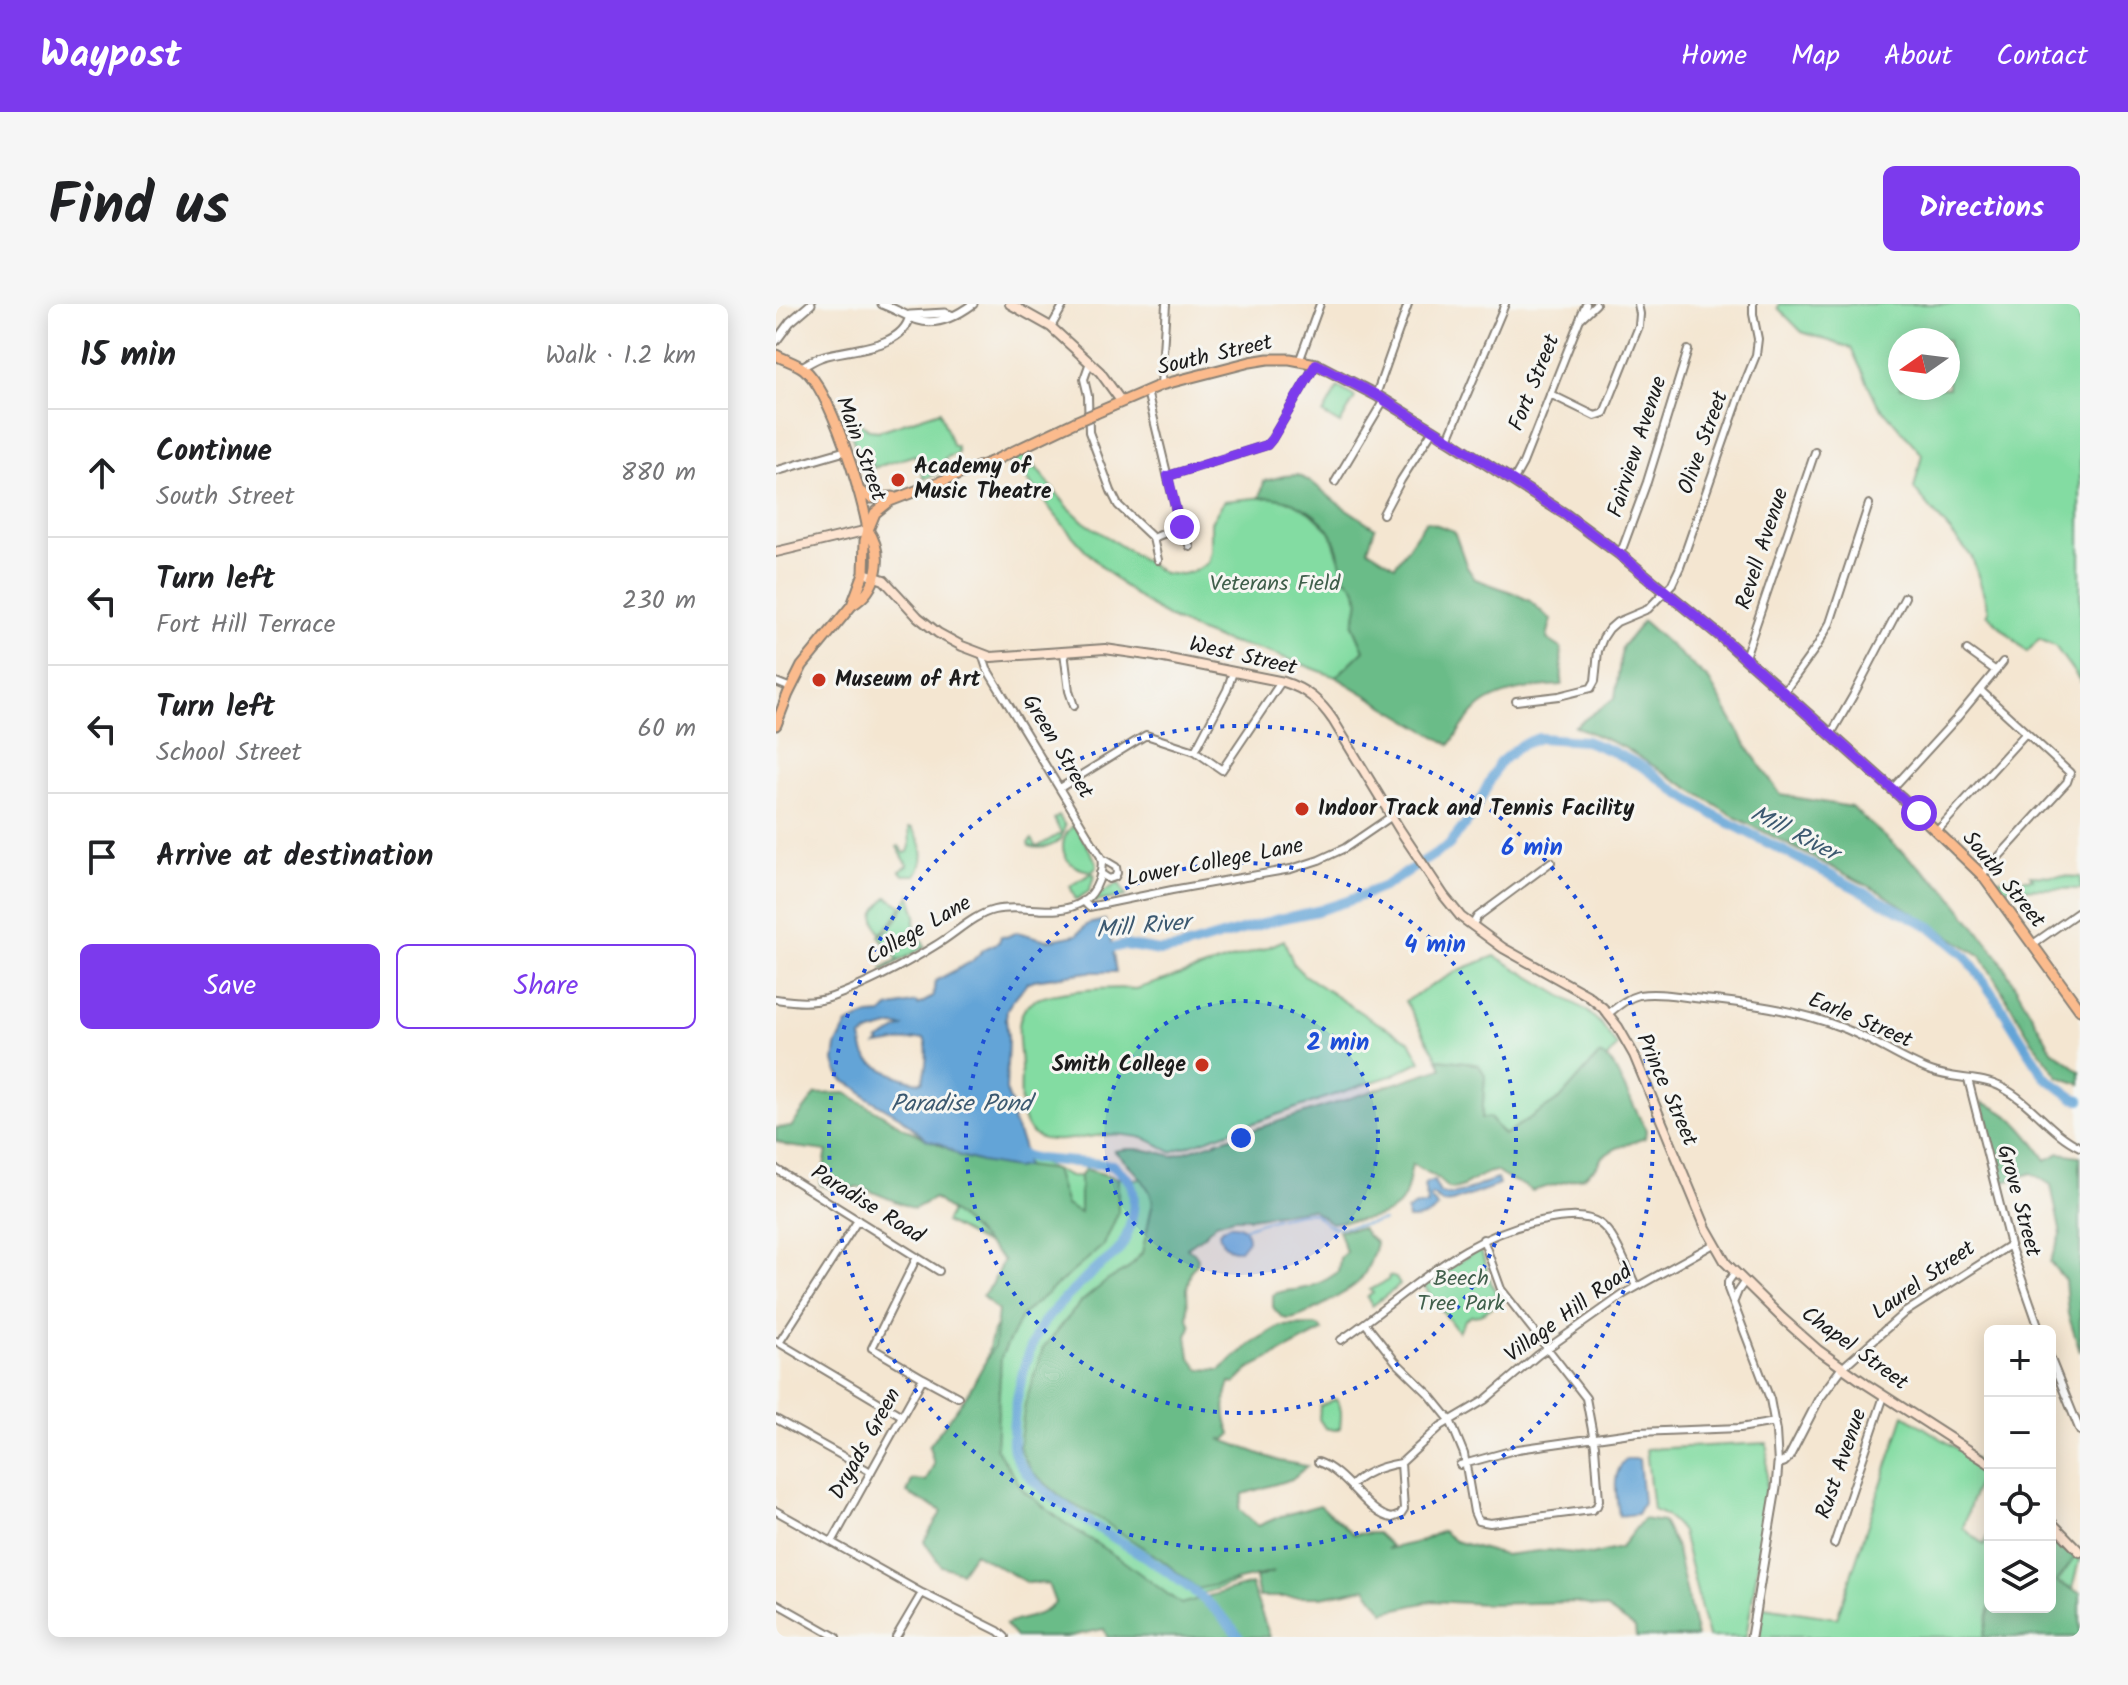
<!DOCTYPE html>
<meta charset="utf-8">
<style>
:root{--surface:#fff;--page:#f6f6f6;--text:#202124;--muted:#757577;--line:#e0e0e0;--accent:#7c3aed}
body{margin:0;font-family:Kalam,sans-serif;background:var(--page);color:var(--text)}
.controls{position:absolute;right:24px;bottom:24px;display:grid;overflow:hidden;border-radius:12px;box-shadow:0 4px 20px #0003}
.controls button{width:72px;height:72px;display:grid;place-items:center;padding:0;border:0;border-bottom:2px solid var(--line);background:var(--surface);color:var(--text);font:40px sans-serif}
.compass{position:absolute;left:1112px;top:24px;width:72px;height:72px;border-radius:50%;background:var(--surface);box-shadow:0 4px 20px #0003;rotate:256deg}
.stop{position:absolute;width:24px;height:24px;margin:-18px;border:6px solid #7c3aed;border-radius:50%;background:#fff}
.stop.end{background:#7c3aed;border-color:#fff;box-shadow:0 2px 8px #0008}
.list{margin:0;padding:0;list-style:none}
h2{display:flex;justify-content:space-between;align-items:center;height:104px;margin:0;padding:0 32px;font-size:34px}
h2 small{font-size:26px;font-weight:400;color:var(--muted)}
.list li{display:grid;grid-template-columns:52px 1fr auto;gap:24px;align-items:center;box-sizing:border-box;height:128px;padding:0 32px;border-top:2px solid var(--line)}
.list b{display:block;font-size:30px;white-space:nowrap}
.list p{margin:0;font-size:26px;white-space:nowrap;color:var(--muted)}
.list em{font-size:26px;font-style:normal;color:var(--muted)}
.actions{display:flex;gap:16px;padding:24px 32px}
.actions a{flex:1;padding:18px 0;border:2px solid var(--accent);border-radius:12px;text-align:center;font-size:28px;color:var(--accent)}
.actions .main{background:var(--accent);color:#fff}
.icon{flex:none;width:44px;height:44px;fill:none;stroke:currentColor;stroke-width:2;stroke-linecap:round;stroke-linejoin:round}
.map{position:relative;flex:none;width:1304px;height:1333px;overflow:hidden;border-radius:12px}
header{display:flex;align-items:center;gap:48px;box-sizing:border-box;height:112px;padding:0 40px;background:var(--accent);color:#fff}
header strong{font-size:38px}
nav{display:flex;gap:44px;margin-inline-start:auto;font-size:28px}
.intro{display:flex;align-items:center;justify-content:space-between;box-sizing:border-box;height:192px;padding:0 48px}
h1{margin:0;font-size:56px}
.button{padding:20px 36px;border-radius:12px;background:var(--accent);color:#fff;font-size:28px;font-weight:700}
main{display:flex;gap:48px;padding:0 48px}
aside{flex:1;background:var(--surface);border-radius:12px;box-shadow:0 4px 20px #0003}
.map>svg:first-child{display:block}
.green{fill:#83dca2;stroke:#507c5f;stroke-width:2;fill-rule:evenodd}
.forest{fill:#6abc88;stroke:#436c52;stroke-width:2}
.water{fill:#64a4d7;stroke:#40607a;stroke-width:2;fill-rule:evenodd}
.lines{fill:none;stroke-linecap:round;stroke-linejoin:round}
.stream{stroke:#64a4d7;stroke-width:2}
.river{stroke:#64a4d7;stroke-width:10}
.minor-casing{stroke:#888176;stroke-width:10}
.tertiary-casing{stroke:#888176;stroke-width:11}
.secondary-casing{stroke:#888176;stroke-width:12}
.primary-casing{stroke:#888176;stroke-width:13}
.trunk-casing{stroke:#888176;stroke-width:13}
.minor{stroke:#fff;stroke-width:6}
.tertiary{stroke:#fff;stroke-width:7}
.secondary{stroke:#fde4d1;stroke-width:8}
.primary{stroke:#fbbb8d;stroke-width:9}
.trunk{stroke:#fbbb8d;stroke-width:9}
.primary-bridge-casing{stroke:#888176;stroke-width:13;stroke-linecap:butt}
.primary-bridge{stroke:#fbbb8d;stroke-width:9}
.route{stroke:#7c3aed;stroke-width:10}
.ring{fill:none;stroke:#1d4ed8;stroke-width:4;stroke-dasharray:4 8}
.poi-dot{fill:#c8321e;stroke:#f6f6f2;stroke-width:3}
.labels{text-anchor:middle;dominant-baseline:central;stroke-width:6;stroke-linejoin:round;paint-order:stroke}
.street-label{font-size:22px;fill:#1c1c1c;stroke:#f6f6f2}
.poi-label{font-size:22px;font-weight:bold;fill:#1c1c1c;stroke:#f6f6f2;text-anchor:start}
.park-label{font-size:22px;fill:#405f4b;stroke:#f6f6f2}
.water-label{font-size:24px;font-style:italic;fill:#3c5970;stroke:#f6f6f2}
.centre{fill:#1d4ed8;stroke:#f6f6f2;stroke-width:4}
.ring-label{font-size:24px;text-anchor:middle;font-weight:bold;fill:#1d4ed8;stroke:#f6f6f2;stroke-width:6;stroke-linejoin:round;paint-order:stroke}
</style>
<header>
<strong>Waypost</strong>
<nav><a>Home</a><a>Map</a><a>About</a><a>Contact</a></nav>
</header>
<div class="intro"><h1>Find us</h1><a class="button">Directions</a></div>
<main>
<aside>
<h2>15 min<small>Walk · 1.2 km</small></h2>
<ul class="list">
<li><svg class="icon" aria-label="ahead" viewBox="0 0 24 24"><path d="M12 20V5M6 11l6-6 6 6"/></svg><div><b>Continue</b><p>South Street</p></div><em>880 m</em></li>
<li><svg class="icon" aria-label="left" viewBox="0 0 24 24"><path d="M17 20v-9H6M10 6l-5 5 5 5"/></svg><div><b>Turn left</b><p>Fort Hill Terrace</p></div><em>230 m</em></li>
<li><svg class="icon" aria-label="left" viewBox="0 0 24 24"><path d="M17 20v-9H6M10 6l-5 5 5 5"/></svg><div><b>Turn left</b><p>School Street</p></div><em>60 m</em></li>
<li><svg class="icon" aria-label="arrive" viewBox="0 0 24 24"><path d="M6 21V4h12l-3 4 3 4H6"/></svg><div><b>Arrive at destination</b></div></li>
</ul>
<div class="actions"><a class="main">Save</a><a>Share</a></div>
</aside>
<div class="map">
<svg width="1304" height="1333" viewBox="0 0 1304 1333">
<rect width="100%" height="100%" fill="#f6f6f2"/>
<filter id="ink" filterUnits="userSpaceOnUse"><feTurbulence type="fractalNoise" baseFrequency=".0125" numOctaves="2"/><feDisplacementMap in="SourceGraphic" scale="16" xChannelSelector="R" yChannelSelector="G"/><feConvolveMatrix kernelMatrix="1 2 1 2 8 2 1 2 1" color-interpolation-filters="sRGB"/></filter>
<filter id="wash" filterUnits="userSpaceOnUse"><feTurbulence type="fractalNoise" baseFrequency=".006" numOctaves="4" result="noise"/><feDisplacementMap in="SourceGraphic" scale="32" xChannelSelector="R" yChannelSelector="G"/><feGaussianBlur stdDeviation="1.8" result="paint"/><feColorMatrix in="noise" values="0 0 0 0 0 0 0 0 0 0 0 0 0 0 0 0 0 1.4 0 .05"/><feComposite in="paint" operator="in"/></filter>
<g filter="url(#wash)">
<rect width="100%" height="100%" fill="#f4e6d1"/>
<!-- green -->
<path class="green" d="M1003 0H1304V377L1279 342 1263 335 1251 348 1211 310 1213 307 1196 253 1138 185 1146 150 1101 99 1075 44 1026 28 1002 4ZM1124 36H1172V84H1124Z
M562 83 579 93 564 120 547 110Z
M164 107 177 143 180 142 182 149 169 154 172 166 148 175 139 151 97 164 95 156 84 159 74 126 81 116 93 126 103 127Z
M249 150 291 202 308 218 387 269C407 272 415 270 432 259L435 247V218L448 197 499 192 521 200 538 212 554 227 568 269 578 280 584 300 577 321 588 346 560 373C532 363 496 347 468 342 448 338 425 329 406 320 334 285 283 219 237 156Z
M283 512 289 522 285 535C276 543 265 546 253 542L252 539 256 535 261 543 285 529 278 515Z
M297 522H299L320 557 321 562 317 567C287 566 278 539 297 522Z
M133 524H136C147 538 151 556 140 571H127L124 567 132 562 121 543 123 542 128 549 132 548 134 542Z
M316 569 319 571 313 587 300 596 294 582Z
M1254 571 1304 573V585L1226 584 1220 575H1257Z
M343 579 350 592 313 599V596Z
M134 591 140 612 138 620 149 643 107 666 106 664 122 655 103 632C119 624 126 606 134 591Z
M111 593 126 602 118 616 104 630C95 609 96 610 111 593Z
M508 636 518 661 528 671 593 714 634 737 645 757 615 772 586 781 395 848C383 841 371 833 356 832 349 831 340 830 332 831 314 831 275 842 260 832 240 820 245 784 245 764 245 744 236 715 253 700 268 686 339 683 360 685L490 644Z
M719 652 811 707 826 721 841 742 831 755 822 752 785 794 728 831 714 814H706L709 772 702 761 662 755 629 697 683 666Z
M214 837 294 872 365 875 393 864 357 1044 455 1277 460 1279 420 1291 447 1310V1333L236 1207 198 1108 217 1027 263 969 169 918Z
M704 944 716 981 725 997 704 1011 695 1012 689 1016 682 1028 648 982Z
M613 972 620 974 624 981 596 1002 591 993 597 989 594 986 612 976Z
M560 1095C567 1103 565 1114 564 1124L559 1126 549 1124 543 1115 544 1102Z
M1128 1111 1207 1161 1187 1224 1208 1241 1214 1225V1303H1274V1224L1298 1247 1303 1256 1294 1293 1269 1333H983L987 1303 1061 1314Z
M991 1139C993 1205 981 1268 970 1333H932L906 1228C898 1217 891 1211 877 1206L870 1145Z"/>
<!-- forest -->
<path class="forest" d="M522 171 537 179 560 198 599 224 592 245 619 262 650 217 678 227 691 263 699 275 738 289 754 297 775 316 771 335 785 344 786 381C760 382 720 387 701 405 690 415 682 429 674 441L560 373 588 346 577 321C584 300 588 286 567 272L568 269C564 256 561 237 553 226 537 205 509 191 484 194L488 177 508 172Z
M867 317 933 376 972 444 1005 491 1075 503 1171 587 1222 652 1276 746 1304 767V780L1283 773 1256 737 1205 652 1104 588 961 514 847 443 799 422 839 394 846 343Z
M823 751 832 755 837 761 870 826 869 834 841 844 826 853 821 862 807 873 756 887C742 876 734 879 720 867 704 870 704 873 691 880 668 892 671 878 653 869 647 866 642 864 636 860 633 872 633 887 626 897 612 918 577 916 555 919L535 905 474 914H458L440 919 428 931 411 944 418 948 422 954 421 960 415 966 411 984 412 1014 415 1023 411 1032 414 1053 423 1065 444 1066 477 1038 504 1022 539 1021 544 1023 546 1027 473 1065 459 1080 454 1079C447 1095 448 1114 455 1130L450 1136 444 1135 503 1157 531 1162 516 1175 467 1190 463 1205 482 1222 505 1212 544 1201 577 1230 601 1229 615 1242 611 1245 643 1238 666 1227 679 1237 728 1251 771 1246 815 1251 844 1244 867 1215 887 1218 900 1243 921 1333H860L859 1324 831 1305 798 1298 710 1300 656 1297 608 1308 590 1284 545 1293H483L479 1274 498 1268 422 1285 386 1256 360 1239 321 1213 290 1197 255 1167 243 1143 249 1100 267 1044 305 998 332 976 352 965 366 949 377 897C372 877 353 861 338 847 357 842 378 847 397 852L666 764 662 755 690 758 702 761 705 764 709 771 706 814H714L728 831 785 794Z
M70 789 132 826 195 855 279 866 290 901 304 909V873L309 865 342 874V909L328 941 246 1011 225 1053 220 1144 248 1187 286 1217 347 1257 405 1300 475 1280 494 1333H331L328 1325 290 1333H240L229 1321C251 1311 260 1316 279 1299L272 1280 250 1278 198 1249 185 1268 165 1262 148 1237 166 1207 131 1189 136 1176 150 1177 158 1160 153 1142 192 1089 218 1042 222 1007 206 992 216 981 227 956 188 918 158 894 138 905 87 884H54L44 881 51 847 11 842 0 837V824L15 823 40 790Z
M1206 798C1239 811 1250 827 1270 856L1284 849 1304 852V1048L1292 1010 1289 976 1274 958 1285 931 1275 881 1256 869 1226 879Z
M586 924 591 931 600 939C597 952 592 965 585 975 578 985 524 1016 512 1015 505 1014 501 1008 497 1003V991C505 986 514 987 524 985 538 983 551 976 562 968L564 954 570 948 562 926Z
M1274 1226 1298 1254 1281 1278 1304 1289V1333H1207L1214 1302 1274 1303Z"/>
<!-- water -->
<path class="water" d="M329 616 330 624H333L340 668H312L258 676 251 679 237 696 231 705 230 715 232 734 230 786 236 803 237 818 247 841 250 862 239 864 205 858 184 852 165 840 151 836 124 813 92 794 81 784 67 776 61 767 58 757 60 742 71 720 93 711 106 710 112 704 140 698 142 701 157 693 159 677 195 658 208 645 223 638 225 632 230 633 241 628 271 636 280 635 300 631 312 620ZM117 722 127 723 102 737 104 738 101 741 148 734C153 744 150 767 146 778 135 779 96 763 90 752 87 746 87 741 85 734L95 728Z
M721 875 723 881 676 898 667 899 656 891 654 894 662 903C654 913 644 915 632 915L631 906 643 901H652L648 881 651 878 658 877 664 889C681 896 704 879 721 875Z
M452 921C463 920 472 924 472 936L464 946C452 947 445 940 443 928Z
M850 1155H863L867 1199 861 1210 843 1212C841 1191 834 1171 850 1155Z"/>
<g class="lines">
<!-- stream -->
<path class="stream" d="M468 925C478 919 527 906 536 909 544 912 547 921 557 923 570 925 594 919 608 917"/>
<!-- river -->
<path class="river" d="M323 647 349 641 384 647 402 645 499 616 541 607 572 597 609 582 673 541 696 512 723 459 745 441 763 434 810 437 838 448 869 464 900 487 940 512 1155 623 1190 652 1222 698 1269 773 1298 794 1304 796
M235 847 260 855 337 861C342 866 350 872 354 878 363 895 354 932 342 947 336 954 326 960 319 966 302 982 282 1000 268 1018 249 1045 236 1107 237 1140 238 1184 344 1234 377 1258 408 1279 442 1302 463 1333"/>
</g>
</g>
<g filter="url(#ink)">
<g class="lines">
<!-- minor casing -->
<g class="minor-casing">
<path id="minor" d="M805 12 810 0
M275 23 288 0
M524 55 544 0
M314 58 308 75 312 92 313 128 335 187 342 201 377 234 392 228 401 220
M385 81 390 0
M371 87 401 211V220L406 223 414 243
M774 90 819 112 828 109 863 22 864 10 862 0
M600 91 632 0
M672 135 729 0
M392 172 491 141 496 135 540 60
M737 177 747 159 804 15 820 0
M559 178 608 96
M607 210 625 176 657 126
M377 234 382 256
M842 249 847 243 871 178 912 46
M1191 346 1220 367
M288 348 293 387 298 402
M969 353 1039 148
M0 378 15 384
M1204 386 1294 469 1291 478 1206 571
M1008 388 1041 342 1054 319 1093 200
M740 397 783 392 815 384 819 377 822 347 827 334 833 325 841 318 872 305 896 280 904 263 965 88 980 51 982 35 977 10V0
M1055 430 1077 392 1129 293
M419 447 451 386 457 368
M284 484 370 431 419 447 446 466 505 378
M1116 485 1180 415 1227 358
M1162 526 1250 429
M324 569 333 575 339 573 341 569 340 563 325 554
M307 597 313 603 396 586 515 565 543 556 569 544 616 512
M696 622 701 613 775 558
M1257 640 1304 607
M0 695C20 698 36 700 56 693 92 680 128 661 160 641 179 630 197 611 218 606 248 599 280 615 308 597 321 588 328 567 325 553L211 365 206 350
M832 710C842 702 851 694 863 691 881 688 900 692 918 694 970 699 1019 705 1067 724 1098 736 1125 756 1155 767 1178 776 1205 772 1227 784 1256 799 1274 829 1304 843
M1192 775 1234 941 1264 1027
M0 865 163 967
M959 968 952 978V985L994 1095 1000 1127 1002 1160
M958 997 962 987 969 977
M589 1019 620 1058 653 1090 674 1116 688 1150 698 1208 702 1217 714 1219 816 1206 821 1202 823 1196 819 1142 810 1094 725 985 707 935
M565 1036C634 989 688 928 775 915 790 913 809 910 823 919 839 929 851 964 860 982
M0 1037 126 1112
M3 1039 82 916
M1274 1053 1304 1127
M1066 1064 1128 1009 1234 941
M147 1074 182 1093
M0 1115 95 1168
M542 1158C570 1167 592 1211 616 1214L624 1211 628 1205 625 1159C607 1162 587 1168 575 1182
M625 1159 665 1122 709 1096 762 1051 848 990 938 940
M684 1161 742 1145 862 1128 964 1124 999 1118
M0 1207 146 1289 222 1327 229 1333
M56 1238 147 1074 96 1044 141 953
M1058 1240 1108 1092
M0 1299 60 1333
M120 1333 146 1289"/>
</g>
<!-- tertiary casing -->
<g class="tertiary-casing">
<path id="tertiary" d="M106 0C117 4 132 13 142 16 161 22 182 11 197 0
M134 11 169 9 175 11
M0 37 14 18 35 0
M26 63C33 59 40 54 48 52 74 44 128 45 134 11
M0 167 69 147
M975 1333 1000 1184 1002 1160 1008 1158 1013 1153 1043 1095 1066 1064"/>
</g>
<!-- secondary casing -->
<g class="secondary-casing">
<path id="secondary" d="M234 0 275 23 324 68 345 97
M0 248 92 226
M88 269 108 276 142 313 162 329 186 342 215 353 329 345 378 352 508 378C530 385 544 397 557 416L624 526 668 592 685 613 727 644 811 691 827 704 842 723 858 751 930 924 950 959 1006 1014 1042 1046 1090 1080 1214 1160
M1274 1217 1304 1248"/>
</g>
<!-- primary casing -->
<g class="primary-casing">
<path id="primary" d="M320 109 385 81 474 58 492 55H514L540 60 600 91 657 126 789 210 842 249 943 331 1125 493 1206 571 1304 706
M82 186 95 194 117 193
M92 226 99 209 114 197 215 158 299 118"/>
</g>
<!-- trunk casing -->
<g class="trunk-casing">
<path id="trunk" d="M0 51C9 56 20 59 28 65 55 87 86 190 92 226 109 251 102 286 76 301L26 362 12 390 0 421
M76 301 88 269 89 237 92 226"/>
</g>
<!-- minor -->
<use href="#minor" class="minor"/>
<!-- tertiary -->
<use href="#tertiary" class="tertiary"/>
<!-- secondary -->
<use href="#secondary" class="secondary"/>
<!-- primary -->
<use href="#primary" class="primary"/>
<!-- trunk -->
<use href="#trunk" class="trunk"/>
<!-- primary-bridge casing -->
<g class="primary-bridge-casing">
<path id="primary-bridge" d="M299 118 320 109"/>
</g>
<!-- primary-bridge -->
<use href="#primary-bridge" class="primary-bridge"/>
</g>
</g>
<g class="lines" filter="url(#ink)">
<!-- route -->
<path class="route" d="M406 223 401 220V211L392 172 491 141 496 135 540 60 600 91 672 135 789 210 842 249 943 331 1143 509"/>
</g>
<!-- distance rings -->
<circle cx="465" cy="834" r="137" fill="#1d4ed8" fill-opacity=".12"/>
<g class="ring">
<circle cx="465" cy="834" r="137"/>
<circle cx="465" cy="834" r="275"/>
<circle cx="465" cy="834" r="412"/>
</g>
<!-- markers -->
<g class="poi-dot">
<circle cx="122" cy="176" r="8"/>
<circle cx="43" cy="376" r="8"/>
<circle cx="526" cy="505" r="8"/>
<circle cx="426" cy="761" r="8"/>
</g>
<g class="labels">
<!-- street labels -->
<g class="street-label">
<text transform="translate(439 52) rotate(-13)">South Street</text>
<text transform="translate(759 79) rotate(-68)">Fort Street</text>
<text transform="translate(928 139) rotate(-70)">Olive Street</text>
<text transform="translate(862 143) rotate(-72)">Fairview Avenue</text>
<text transform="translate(84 145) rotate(70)">Main Street</text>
<text transform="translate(987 245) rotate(-72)">Revell Avenue</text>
<text transform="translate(467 353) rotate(13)">West Street</text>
<text transform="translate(281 443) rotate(59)">Green Street</text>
<text transform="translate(439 559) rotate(-11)">Lower College Lane</text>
<text transform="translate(1227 576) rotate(51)">South Street</text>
<text transform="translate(143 627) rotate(-30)">College Lane</text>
<text transform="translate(1084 717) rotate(23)">Earle Street</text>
<text transform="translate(890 786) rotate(66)">Prince Street</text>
<text transform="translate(1242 897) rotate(75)">Grove Street</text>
<text transform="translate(91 901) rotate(32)">Paradise Road</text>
<text transform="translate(1148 977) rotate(-35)">Laurel Street</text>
<text transform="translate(793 1010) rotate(-36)">Village Hill Road</text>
<text transform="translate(1078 1045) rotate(36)">Chapel Street</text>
<text transform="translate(90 1140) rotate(-61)">Dryads Green</text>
<text transform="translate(1066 1160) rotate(-71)">Rust Avenue</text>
</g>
<!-- poi labels -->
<g class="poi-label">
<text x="138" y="163">Academy of<tspan x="138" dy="25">Music Theatre</tspan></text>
<text x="59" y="376">Museum of Art</text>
<text x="542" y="505">Indoor Track and Tennis Facility</text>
<text x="410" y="761" text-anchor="end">Smith College</text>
</g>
<!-- park labels -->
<g class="park-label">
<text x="499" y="280">Veterans Field</text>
<text x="685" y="975">Beech<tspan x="685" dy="25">Tree Park</tspan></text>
</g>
<!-- water labels -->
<g class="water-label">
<text transform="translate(1018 530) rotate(27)">Mill River</text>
<text transform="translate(367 623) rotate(-5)">Mill River</text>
<text x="185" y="800">Paradise Pond</text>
</g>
</g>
<circle cx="465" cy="834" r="12" class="centre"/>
<g class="ring-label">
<text x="756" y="551">6 min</text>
<text x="659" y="648">4 min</text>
<text x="562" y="746">2 min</text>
</g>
</svg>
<div class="controls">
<button>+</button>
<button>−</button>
<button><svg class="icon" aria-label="locate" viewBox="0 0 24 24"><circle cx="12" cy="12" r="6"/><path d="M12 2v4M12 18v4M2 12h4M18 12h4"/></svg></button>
<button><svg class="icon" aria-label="layers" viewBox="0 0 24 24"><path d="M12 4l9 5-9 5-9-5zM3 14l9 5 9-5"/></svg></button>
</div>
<svg class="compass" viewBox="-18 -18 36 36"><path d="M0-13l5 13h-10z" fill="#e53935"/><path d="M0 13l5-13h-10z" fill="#757577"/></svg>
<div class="stop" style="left:1143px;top:509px"></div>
<div class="stop end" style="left:406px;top:223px"></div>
</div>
</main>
